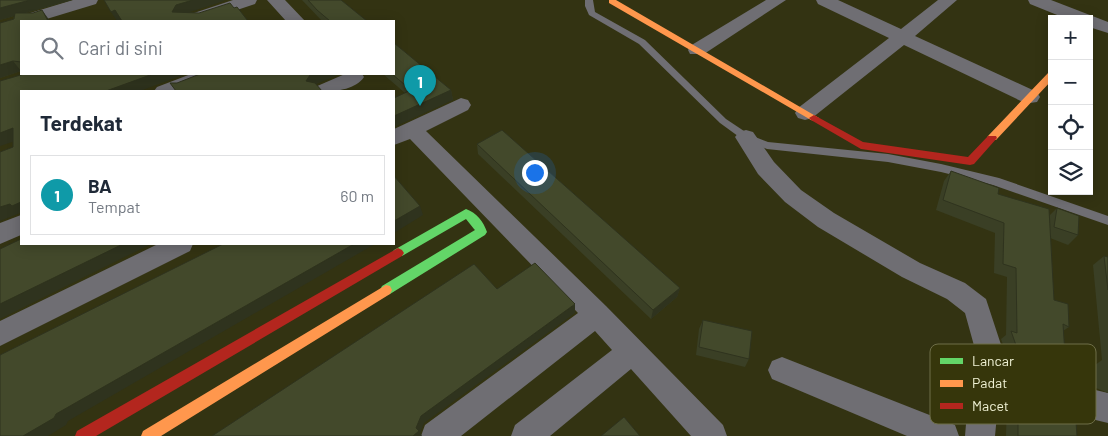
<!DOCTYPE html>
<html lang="id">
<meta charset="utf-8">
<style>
:root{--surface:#fff;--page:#f2f2f3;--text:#1f2937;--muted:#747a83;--line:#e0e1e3;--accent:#0f766e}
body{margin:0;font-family:Barlow,sans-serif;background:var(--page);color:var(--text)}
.controls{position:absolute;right:15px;top:15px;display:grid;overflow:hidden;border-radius:0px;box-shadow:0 2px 12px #0003}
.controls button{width:45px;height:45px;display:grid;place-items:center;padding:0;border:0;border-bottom:1px solid var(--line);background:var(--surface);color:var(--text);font:25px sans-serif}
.you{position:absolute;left:534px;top:172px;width:18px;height:18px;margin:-12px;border:4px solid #fff;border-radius:50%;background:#1a73e8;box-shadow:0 0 0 8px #1a73e833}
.badge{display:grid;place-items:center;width:32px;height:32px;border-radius:50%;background:var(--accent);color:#fff;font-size:16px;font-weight:700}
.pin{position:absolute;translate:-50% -41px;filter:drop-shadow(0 1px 2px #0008)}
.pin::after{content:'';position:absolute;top:26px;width:18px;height:15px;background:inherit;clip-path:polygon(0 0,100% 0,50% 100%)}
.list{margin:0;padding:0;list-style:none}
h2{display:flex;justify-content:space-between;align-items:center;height:65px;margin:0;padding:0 20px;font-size:21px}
h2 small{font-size:16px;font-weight:400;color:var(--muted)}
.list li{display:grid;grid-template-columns:32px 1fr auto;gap:15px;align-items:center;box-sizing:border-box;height:80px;margin:0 10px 10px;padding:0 10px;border:1px solid var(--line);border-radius:0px}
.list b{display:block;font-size:19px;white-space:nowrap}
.list p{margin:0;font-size:16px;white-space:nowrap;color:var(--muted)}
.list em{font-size:16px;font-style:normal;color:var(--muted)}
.icon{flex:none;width:28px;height:28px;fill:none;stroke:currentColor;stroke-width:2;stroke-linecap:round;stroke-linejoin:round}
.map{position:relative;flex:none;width:1108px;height:436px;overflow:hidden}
.search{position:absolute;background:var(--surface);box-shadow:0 2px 12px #0003;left:20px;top:20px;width:375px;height:55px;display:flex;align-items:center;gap:12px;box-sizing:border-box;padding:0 18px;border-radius:0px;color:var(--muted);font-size:19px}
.panel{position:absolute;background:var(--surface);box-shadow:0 2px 12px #0003;left:20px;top:90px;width:375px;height:155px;border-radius:0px}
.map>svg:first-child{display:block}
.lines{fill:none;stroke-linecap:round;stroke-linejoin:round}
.lane{fill:#6f6e73;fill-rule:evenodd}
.street{fill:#6f6e73;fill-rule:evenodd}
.fast{fill:#63d668;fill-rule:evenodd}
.slow{fill:#ff974d;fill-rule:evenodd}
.jam{fill:#b3261e;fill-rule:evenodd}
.wall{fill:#3a3f25}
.shaded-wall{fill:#2f331e}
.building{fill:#43492b;stroke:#2f331e}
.key{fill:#36360b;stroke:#6e6e48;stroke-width:1}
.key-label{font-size:14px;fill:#f0f2d5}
</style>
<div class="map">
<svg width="1108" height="436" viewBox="0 0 1108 436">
<rect width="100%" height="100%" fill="#333312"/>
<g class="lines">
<!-- lane -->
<path class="lane" d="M585 0H593L595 12 645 40 726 119 750 135 768 142 888 154 941 164 999 178 1108 216V225L993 185 941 172 888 162 767 149 742 139 720 123 639 44 589 15 585 6Z"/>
<!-- street -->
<path class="street" d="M73 0H98L96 4 40 21H21V26L14 21 17 17Z
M233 0H257L255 4 204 21H179L182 17Z
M267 0H285L305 21H286Z
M766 0H786L704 54H690L688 50 690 46Z
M816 0H838L901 29 938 0H957L915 36 1037 92 1040 97 1037 102 1030 103 1023 102 904 45 812 118 805 120 798 118 795 113 798 108 889 38 818 4Z
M1028 0H1051L1108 22V33L1089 27V19H1067L1030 4Z
M191 74H218L215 78 182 91H154L157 87Z
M345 74H362L364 77C354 92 328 92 312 91L315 87Z
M461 98 468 100 471 105 468 110 426 131 606 306 723 425 727 436H691L631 369 550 436H511L515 425 612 350 595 331 461 436H421L425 425 578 313 410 139 394 145V129Z
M746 130 753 132 774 162 801 190 834 213 920 263 965 283 986 299 1006 360 1004 368 1108 393V423L1033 405 999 394 995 436H965L968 400 978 360 965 313 947 299 902 277 818 227 785 202 758 174 735 137 739 132Z
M21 215V235L0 244V223Z
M158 244H193L190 251 0 346V321Z
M782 357 955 425 959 436H907L772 379 768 370 772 361Z"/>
<!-- fast -->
<path class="fast" d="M466 209C477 213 483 221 487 232L485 235 390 294 386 295 382 294 380 290 382 286 475 230 474 229 466 219 402 256H394L392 253 394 250Z"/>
<!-- slow -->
<path class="slow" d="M609 0H616L819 118 814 121 811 120 609 3Z
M1052 71V80L996 140H988L987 138 988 136 1049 72Z
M386 285 390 286 392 290 390 294 161 436H141L143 431Z"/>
<!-- jam -->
<path class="jam" d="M814 115 863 142 968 157 988 136H996L997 138 974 164 970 165 861 149 811 120 809 118Z
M398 248 402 250 404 253 402 256 96 436H75L77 431Z"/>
</g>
<!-- wall -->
<path class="wall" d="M0 0H72L26 13 21 21V71L0 78 14 16 0 20Z
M302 0H341L367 21H322Z
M383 74H394L451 90 453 100 405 93Z
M477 144 680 288 677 297 651 319 478 154Z
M951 171 998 194 1049 216 1057 208 1078 235 1068 245 1050 238 1054 300 1069 327 1063 331 1066 370 1054 378 1007 367 1008 359 1001 339 1006 335 1007 277 994 273 995 233 936 210 944 181Z
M1104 256 1108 257V393L1096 388 1095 365 1102 360 1093 265Z
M703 320 749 359 745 367 696 355 699 329Z
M1018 391 1077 436H1006L1007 398Z"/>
<!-- shaded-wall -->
<path class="shaded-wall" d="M30 0H72L0 20V8Z
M193 0H224V1L181 15 172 12 176 5Z
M42 10 50 21H48Z
M115 10 121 20 117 21 111 12Z
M13 61 21 71 0 78V65Z
M153 74H186L140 91H106Z
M314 74H336V76L314 85 306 81 310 75Z
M451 90 453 100 394 127V116Z
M13 128 21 139 0 146V133Z
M21 202V214L20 213 0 221V207L10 204Z
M420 206 423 215 394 233V221Z
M123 244H151L0 319V304Z
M354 244H375L68 421 66 425 48 436H23L56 414Z
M680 288 677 297 651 319 653 310Z
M575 304V313L424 423 420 433 422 436H413L421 416Z"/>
<!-- building -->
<path class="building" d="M0 0H30L0 8Z
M104 0H193L176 5 172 12 199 13 230 3 234 8 237 7 248 21H122L115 10 111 12Z
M308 0H341L367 21H330L317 10Z
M42 10 48 21H21V62L13 61 0 65V23L14 19 15 13H33Z
M394 43 451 90 394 116V98L411 90 392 74H394Z
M24 74H153L106 91H21V202L12 206 10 204 0 207V152L13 147V128L0 133V81Z
M200 74H314L310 75 306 81 315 83 322 91H176L170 83H177Z
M502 130 680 288 653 310 477 144Z
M951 171 999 188 998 194 1049 209 1054 300 1068 304 1069 327 1063 324 1066 370 1018 359V351L1011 331 1017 333 1016 268 1003 264 1004 223 943 200Z
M394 176 420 206 394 221Z
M1057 208 1079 216 1078 235 1054 227Z
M21 239V244H123L0 304V249Z
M223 244H354L56 414 54 418 23 436H0V355Z
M1104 256 1108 257V290Z
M535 263 575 304 421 416 416 428 419 431 413 436H212L474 264 497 289Z
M703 320 752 331 749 359 699 347Z
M1018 391 1075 407 1077 436H1018Z
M624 417 640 436H601Z"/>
<!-- legend -->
<rect x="930" y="344" width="166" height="80" rx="8" class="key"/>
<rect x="940" y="358" width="23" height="6" fill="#63d668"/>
<rect x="940" y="380" width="23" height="7" fill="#ff974d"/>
<rect x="940" y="403" width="23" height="6" fill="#b3261e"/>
<g class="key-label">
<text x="972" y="366">Lancar</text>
<text x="972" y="388">Padat</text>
<text x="972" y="411">Macet</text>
</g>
</svg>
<div class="controls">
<button>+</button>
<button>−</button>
<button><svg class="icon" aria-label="locate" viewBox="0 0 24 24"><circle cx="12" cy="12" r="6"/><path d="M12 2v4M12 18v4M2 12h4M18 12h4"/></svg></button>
<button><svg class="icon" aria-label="layers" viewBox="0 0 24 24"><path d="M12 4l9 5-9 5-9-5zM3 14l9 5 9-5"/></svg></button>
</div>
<div class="you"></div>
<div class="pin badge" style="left:420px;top:106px;background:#0f9aa8">1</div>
<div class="search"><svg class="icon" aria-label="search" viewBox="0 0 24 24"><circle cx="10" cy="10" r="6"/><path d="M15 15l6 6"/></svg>Cari di sini</div>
<section class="panel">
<h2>Terdekat<small></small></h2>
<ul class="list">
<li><span class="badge" style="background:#0f9aa8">1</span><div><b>BA</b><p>Tempat</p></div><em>60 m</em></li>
</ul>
</section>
</div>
